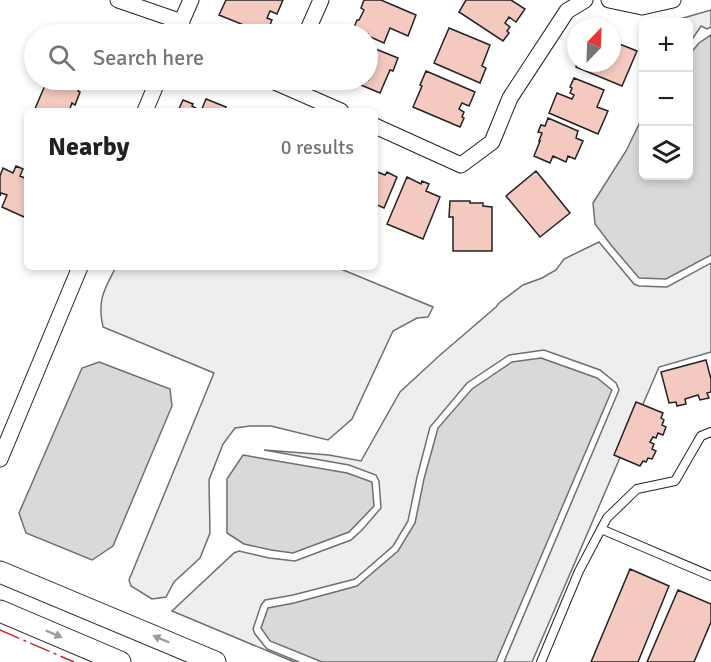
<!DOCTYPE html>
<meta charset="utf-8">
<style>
:root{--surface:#fff;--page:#f2f2f2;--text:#202124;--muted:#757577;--line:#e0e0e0}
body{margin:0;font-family:Signika,sans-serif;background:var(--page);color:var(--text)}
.controls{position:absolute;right:18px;top:18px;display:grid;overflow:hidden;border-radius:9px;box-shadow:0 3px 9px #0003}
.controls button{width:54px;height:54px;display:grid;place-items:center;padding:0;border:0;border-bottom:2px solid var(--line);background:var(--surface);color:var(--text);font:30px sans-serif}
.compass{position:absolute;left:567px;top:18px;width:54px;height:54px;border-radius:50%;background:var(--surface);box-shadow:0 3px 9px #0003;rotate:23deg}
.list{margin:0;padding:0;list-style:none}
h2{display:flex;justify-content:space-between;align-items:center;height:78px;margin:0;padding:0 24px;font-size:26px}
h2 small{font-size:20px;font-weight:400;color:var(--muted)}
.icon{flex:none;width:33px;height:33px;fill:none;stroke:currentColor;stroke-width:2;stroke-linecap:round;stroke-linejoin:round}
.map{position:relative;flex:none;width:711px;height:662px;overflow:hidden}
.search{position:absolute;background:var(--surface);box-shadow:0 3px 9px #0003;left:24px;top:24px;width:354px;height:66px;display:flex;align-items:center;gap:15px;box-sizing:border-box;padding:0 21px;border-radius:33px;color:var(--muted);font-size:22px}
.panel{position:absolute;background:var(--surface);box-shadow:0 3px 9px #0003;left:24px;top:108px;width:354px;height:162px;border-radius:9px}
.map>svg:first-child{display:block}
.green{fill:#eee;stroke:#6f6f6f;stroke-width:1.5}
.water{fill:#d9d9d9;stroke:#6f6f6f;stroke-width:1.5}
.building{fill:#f3c9c0;stroke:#222;stroke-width:1.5}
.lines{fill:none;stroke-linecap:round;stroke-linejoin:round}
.service-casing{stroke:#222;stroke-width:10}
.minor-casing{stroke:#222;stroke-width:17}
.secondary-casing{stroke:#222;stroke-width:23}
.service{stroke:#fff;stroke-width:8}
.minor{stroke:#fff;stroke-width:15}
.secondary{stroke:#fff;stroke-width:21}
.power{stroke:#c62828;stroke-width:1.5;stroke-dasharray:21 4.5 3 4.5;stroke-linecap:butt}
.oneway{fill:#9c9c9c}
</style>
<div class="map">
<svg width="711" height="662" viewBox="0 0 711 662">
<rect width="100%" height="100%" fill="#fff"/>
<!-- green -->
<path class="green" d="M711 10V27L707 29 701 26 689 44 688 22H672L673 21Z
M599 242 634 284 639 286 667 287 711 263V352L659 367 532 662H504L619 390 616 383 600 370 544 350 509 355 467 383 430 427 417 477 408 521 393 546 355 579 293 595 265 600 261 605 253 629 255 634 267 649 299 662H294L172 611 234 553 239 551 269 558 295 561 351 540 362 530 381 508 379 481 376 475 349 465 264 450 329 455 361 461 400 392 439 356 496 307 499 303 523 285 542 278 556 270 564 259Z
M116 267H336L433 307 428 317 417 318 393 331 352 419 328 440 271 426H250L235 428 223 444 209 480 210 533 200 558 174 582 166 597 152 599 131 586 129 580 214 373 103 327C97 300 104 290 116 267Z"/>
<!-- water -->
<path class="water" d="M711 35V255L666 279 639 278 611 245 595 224 593 203 626 151 643 116 644 176H688L689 55 699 43Z
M541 358 597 378 612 390 496 662H322L270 641 261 628 268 608 294 603 357 586 398 551 415 523 424 479 438 428 472 389 512 362Z
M99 362 170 389 172 406 113 546 92 560 26 533 19 513 82 368Z
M243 455 347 473 372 482 374 506 349 532 293 553 271 550 244 544 227 533V479Z"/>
<!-- building -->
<path class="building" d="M226 0H283L277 14 270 11 267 18 272 20 270 25 273 26 269 34H266L219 15Z
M364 0H381L416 15 408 36 390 28 384 43 368 36V34H363L353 30 357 20H359L364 10 361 8Z
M466 0H511L525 9 516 22 509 17 505 23 510 27 507 31 509 33 503 41 459 12Z
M449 28 490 45 482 66 486 68 480 83 434 63Z
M612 41 637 51 622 86 576 67 577 63H612Z
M368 46 398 58 393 71 390 70 380 93 349 80H368Z
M426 71 475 92 469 106 462 103 459 109 464 112 462 117 464 118 460 127 413 107 422 86 420 85Z
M574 78 604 90 597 107 608 111 598 134 549 113 557 93 572 99 574 95 570 93 572 88 570 87Z
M57 80H82L78 91 80 92 75 105 72 103 69 111H34L46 83 54 87Z
M206 99 226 107 224 111H201Z
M183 100 193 104 192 106 197 109 196 111H178Z
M548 118 578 131 576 138 583 141 575 159 568 156 566 162 553 156 550 163 534 156 540 141H539L542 133 538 132 541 125 545 126Z
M16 166 23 169 20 176 27 179V209L24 217 2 207 7 195 1 193 0 196V176L3 168 13 173Z
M375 171 385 175 387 172 397 177 384 208 375 204Z
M536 171 570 213 540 237 506 196Z
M407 177 421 184 422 181 429 184 426 191 440 197 423 239 387 224Z
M450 201H470V203H483V206L492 207V251H453V217H449Z
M706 360 711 379V392L707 393 709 398 700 400 698 395 685 399 686 404 677 406 676 402 669 403 661 372Z
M636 402 663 413 661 418 664 420 662 425 666 427 663 435 658 433 656 438 653 437 650 442 654 444 652 449 656 451 652 459 648 458 646 462 643 461 640 466 614 455Z
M630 569 669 586 638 662H591Z
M678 590 711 604V622L694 662H647Z"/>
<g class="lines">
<!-- service casing -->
<g class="service-casing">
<path id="service" d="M601 529 711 576
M541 662 579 571 607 518 637 489 675 481 701 436 711 432"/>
</g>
<!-- minor casing -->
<g class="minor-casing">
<path id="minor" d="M118 0 182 22
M609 0 642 7 673 0
M176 34 191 0
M306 34 321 0
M270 80 341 111
M145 111 158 80
M375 126 461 165 492 142 510 98 567 11 585 0
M0 459 80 267"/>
</g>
<!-- secondary casing -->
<g class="secondary-casing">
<path id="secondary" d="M0 572 215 662
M0 611 120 662"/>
</g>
<!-- service -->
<use href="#service" class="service"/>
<!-- minor -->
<use href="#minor" class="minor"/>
<!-- secondary -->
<use href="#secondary" class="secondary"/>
<!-- power -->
<path class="power" d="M0 630 74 662"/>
</g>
<!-- one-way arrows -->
<defs><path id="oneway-solid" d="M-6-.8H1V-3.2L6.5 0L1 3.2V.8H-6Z" transform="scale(1.5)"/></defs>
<g class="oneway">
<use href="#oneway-solid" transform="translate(54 634) rotate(23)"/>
<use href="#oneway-solid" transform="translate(161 639) rotate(-157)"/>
</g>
</svg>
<div class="controls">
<button>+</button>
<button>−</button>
<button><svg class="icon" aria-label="layers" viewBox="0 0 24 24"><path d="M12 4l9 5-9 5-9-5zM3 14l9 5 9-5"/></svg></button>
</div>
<svg class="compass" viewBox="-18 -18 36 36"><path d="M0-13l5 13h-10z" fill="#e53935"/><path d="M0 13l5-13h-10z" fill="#757577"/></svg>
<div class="search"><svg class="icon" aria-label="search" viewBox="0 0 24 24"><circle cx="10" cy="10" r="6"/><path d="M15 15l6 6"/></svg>Search here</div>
<section class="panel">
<h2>Nearby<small>0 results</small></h2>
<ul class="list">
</ul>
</section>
</div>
